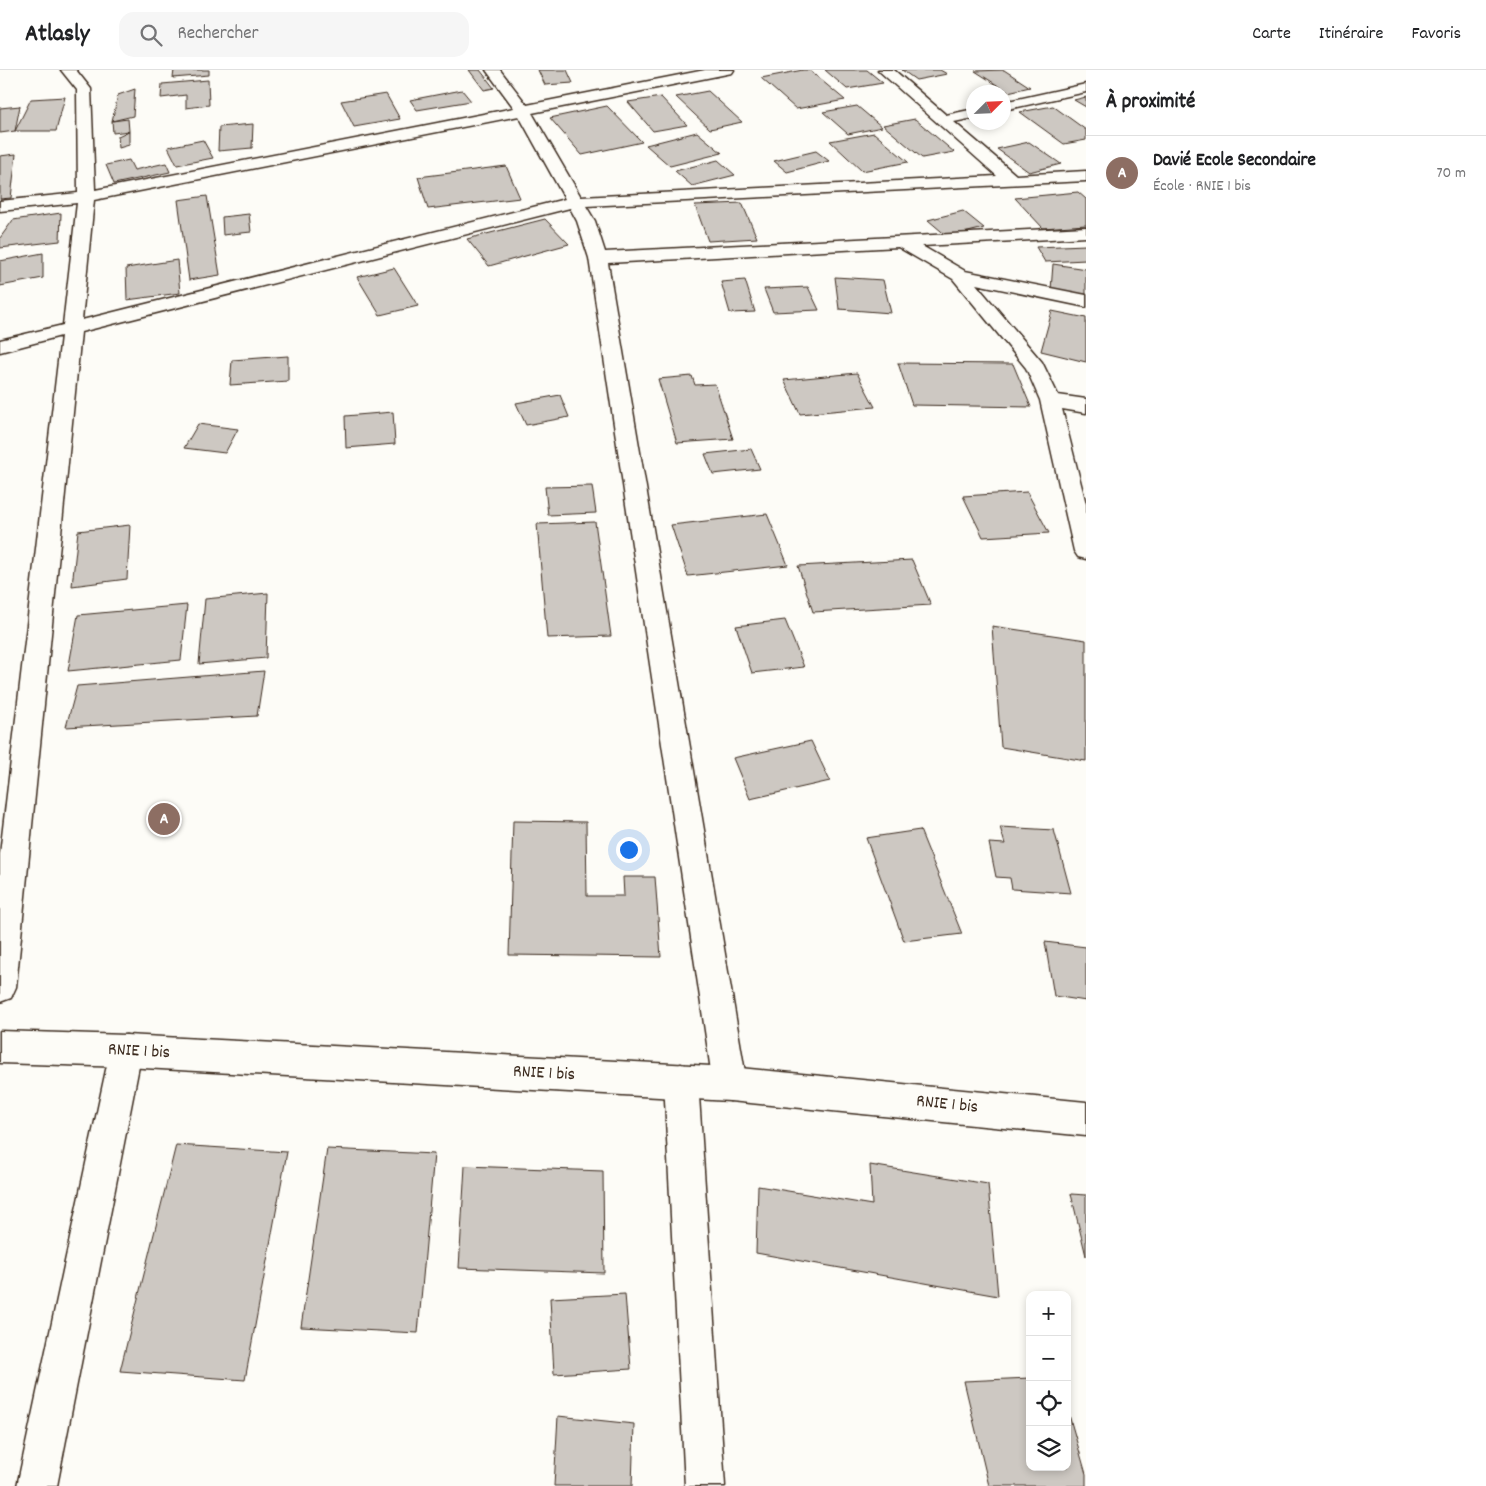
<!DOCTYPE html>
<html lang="fr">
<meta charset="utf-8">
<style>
:root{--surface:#fff;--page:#f6f6f6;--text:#202124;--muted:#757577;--line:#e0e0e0;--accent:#2563eb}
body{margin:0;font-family:Dekko,sans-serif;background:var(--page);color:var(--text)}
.controls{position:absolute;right:15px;bottom:15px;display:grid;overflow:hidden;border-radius:10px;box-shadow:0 2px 8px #0003}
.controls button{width:45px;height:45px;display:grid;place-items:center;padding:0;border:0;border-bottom:1px solid var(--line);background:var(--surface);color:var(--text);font:25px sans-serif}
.compass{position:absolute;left:966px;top:15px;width:45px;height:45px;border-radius:50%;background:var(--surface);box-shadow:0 2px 8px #0003;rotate:66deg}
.you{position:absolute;left:628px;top:779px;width:18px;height:18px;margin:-12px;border:4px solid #fff;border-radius:50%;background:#1a73e8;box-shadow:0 0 0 8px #1a73e833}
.badge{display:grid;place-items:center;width:32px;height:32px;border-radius:50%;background:var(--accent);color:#fff;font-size:16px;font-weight:700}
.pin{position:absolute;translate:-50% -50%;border:2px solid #fff;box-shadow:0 1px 5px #0006}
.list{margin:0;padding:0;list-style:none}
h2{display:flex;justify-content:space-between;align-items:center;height:65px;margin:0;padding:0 20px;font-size:21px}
h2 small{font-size:16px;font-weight:400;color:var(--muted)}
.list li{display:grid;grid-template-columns:32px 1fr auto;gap:15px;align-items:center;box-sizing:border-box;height:75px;padding:0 20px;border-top:1px solid var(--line)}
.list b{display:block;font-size:19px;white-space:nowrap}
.list p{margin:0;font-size:16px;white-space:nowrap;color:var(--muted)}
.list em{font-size:16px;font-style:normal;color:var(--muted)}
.icon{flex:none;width:28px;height:28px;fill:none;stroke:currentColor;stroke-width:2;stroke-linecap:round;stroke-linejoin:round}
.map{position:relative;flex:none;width:1086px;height:1416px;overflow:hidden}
header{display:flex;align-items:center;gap:30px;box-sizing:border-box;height:70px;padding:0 25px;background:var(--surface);border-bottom:1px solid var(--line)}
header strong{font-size:24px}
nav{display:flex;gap:28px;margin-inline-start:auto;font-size:18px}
.search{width:350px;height:45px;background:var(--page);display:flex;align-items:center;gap:12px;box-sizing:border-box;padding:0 18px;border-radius:15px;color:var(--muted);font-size:19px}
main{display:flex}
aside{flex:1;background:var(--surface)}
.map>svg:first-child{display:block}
.building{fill:#cdc8c2;stroke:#3b2a1e}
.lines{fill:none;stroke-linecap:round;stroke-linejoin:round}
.minor-casing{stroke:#3b2a1e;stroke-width:3}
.major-casing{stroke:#3b2a1e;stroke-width:3}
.minor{fill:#fdfcf7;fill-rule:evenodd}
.major{fill:#fdfcf7;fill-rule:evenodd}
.labels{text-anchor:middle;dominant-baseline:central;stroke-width:5;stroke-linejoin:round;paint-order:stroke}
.near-street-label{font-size:18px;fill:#3b2a1e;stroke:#fdfcf7}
</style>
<header>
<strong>Atlasly</strong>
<div class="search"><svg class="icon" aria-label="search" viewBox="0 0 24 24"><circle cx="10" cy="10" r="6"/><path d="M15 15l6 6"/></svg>Rechercher</div>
<nav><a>Carte</a><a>Itinéraire</a><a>Favoris</a></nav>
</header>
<main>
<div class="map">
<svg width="1086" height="1416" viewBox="0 0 1086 1416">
<rect width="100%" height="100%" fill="#fdfcf7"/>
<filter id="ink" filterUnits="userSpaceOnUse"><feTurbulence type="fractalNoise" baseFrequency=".02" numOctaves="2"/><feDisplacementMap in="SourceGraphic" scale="10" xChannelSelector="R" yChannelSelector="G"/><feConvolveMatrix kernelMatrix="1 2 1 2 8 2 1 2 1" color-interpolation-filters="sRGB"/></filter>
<g filter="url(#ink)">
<!-- building -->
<path class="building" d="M174 0H209V5L173 8Z
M469 0H480L494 18 484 20Z
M538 0H567L573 13 545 15Z
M803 0H809L845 30 796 39 761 8Z
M825 0H867L883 13 847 19Z
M902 0H940L947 4 916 10Z
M1004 0 1030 17 1008 22 975 1Z
M208 10 209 35 186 38V25L161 28 162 14Z
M135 19 133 46 112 51 118 25Z
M462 20 471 31 417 40 410 30Z
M708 21 742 52 710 59 676 27Z
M386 24 400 49 354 57 341 31Z
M65 27 56 61H15L31 29Z
M661 27 687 55 653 61 628 32Z
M1086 27V37L1074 30Z
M20 36 15 61 0 63V38Z
M607 36 642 72 582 85 550 48Z
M857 36 882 57 848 64 823 42Z
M1053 36 1086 60V70L1064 74 1020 42Z
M128 49 129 61 113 63 112 51Z
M915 49 954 82 922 88 883 55Z
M253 54 252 78 218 81 219 57Z
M129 61V75L119 78 118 66Z
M697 62 722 83 670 96 646 75Z
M874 63 908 92 862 101 830 71Z
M203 70 213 88 177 95 168 77Z
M1029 72 1061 94 1029 102 997 79Z
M816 81 829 91 787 102 774 91Z
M16 84 11 128 0 129V86Z
M129 90 134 100 166 93 170 102 114 114 106 95Z
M718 90 735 105 692 116 675 101Z
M506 96 520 128 428 139 418 107Z
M1078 122 1086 129V155L1043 158 1015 128Z
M207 126 220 205 189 210 178 130Z
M742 133 757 168 708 171 695 135Z
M963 141 984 158 948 167 928 150Z
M61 143 60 171 0 178V168L13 150Z
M249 144 251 162 223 165 222 147Z
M545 149 569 174 489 196 467 169Z
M1086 175V190L1045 192 1036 177Z
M43 183V208L0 216V191Z
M177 190 180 223 127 230 126 198Z
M1053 194 1086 199V226L1051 220Z
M394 198 418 236 380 245 357 207Z
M835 207 883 210 891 243 839 239Z
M745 210 755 242 730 243 721 212Z
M808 217 819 240 773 242 764 219Z
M1052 241 1086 248V292L1041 281Z
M288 286V311L230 315 232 290Z
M898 293 1013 294 1031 337 912 335Z
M857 303 875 337 800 344 784 310Z
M692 306 695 315 715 314 733 369 677 373 658 309Z
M560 325 569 347 526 355 516 333Z
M393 342 395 374 346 378 345 346Z
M198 354 238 359 225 383 184 378Z
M751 379 760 399 713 404 705 384Z
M592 416 596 443 548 445 545 417Z
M1027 422 1049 463 983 467 963 426Z
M767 444 788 495 688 506 671 455Z
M595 452 611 566 547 568 537 454Z
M130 455 127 509 72 516 78 461Z
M912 490 931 535 813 542 798 496Z
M268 523 266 588 199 594 205 529Z
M187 535 181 590 68 601 78 545Z
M785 550 804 597 752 603 736 556Z
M992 556 1086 570V691L1001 677Z
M264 601 257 646 66 657 77 616Z
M811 671 830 711 750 729 733 688Z
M513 751 586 752 587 826H624L623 807H655L661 887 509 885Z
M1000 757 1054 760 1071 823 1012 819 1010 808 996 807 989 773 1005 774Z
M920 760 962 864 904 871 866 768Z
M1045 872 1086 877V931L1054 926Z
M176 1075 287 1082 245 1310 120 1301Z
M327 1079 434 1084 418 1263 301 1257Z
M870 1095 988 1114 998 1226 756 1183 758 1116 872 1135Z
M465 1096 603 1101 604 1203 459 1198Z
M1071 1124 1086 1125V1186Z
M625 1224 631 1299 554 1304 550 1228Z
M1030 1308V1397H1067V1338L1086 1404V1416H989L964 1311Z
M558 1346 634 1354 632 1416H554Z"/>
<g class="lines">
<!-- minor casing -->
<g class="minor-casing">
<path id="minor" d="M61 0H76L91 19 95 120 514 38 486 0H500L527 35 705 0H734L732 3 532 43 581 127 997 106 878 0H894L946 45 974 39V48L954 52 1016 105 1086 101V111L586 136 595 151 605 182 1086 157V167L922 176 965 201 1086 225V237L976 214 1042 292 1058 325 1086 329V343L1062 339 1086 434V489L1078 487 1074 481 1040 330 1026 298 953 209 898 177 608 193 747 1014 742 1026 730 1031 718 1026 713 1014 589 188 577 151 570 138 81 262 16 917 11 928 0 932V784L61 266 0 282V270L63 255 77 133 0 141V131L78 123 77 20ZM519 46 565 129 82 250 94 130Z
M1086 14V22L1004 40V32Z
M126 965 138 969 142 981 57 1416H17L110 981 114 969Z
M681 994 693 999 698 1011 725 1416H685L664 1011 669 999Z"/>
</g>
<!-- major casing -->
<g class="major-casing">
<path id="major" d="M0 961 126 965 730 997 1086 1032V1066L730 1031 126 997 0 993Z"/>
</g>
<!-- minor -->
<use href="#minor" class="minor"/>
<!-- major -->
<use href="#major" class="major"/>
</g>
</g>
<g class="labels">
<!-- near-street labels -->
<g class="near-street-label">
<text transform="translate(139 982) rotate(3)">RNIE 1 bis</text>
<text transform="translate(544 1004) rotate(3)">RNIE 1 bis</text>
<text transform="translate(947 1035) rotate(6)">RNIE 1 bis</text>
</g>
</g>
</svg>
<div class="controls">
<button>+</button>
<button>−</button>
<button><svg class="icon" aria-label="locate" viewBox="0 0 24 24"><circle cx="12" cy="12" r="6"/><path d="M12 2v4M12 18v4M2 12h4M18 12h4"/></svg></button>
<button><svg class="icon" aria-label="layers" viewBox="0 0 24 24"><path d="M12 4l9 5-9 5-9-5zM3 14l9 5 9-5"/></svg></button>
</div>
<svg class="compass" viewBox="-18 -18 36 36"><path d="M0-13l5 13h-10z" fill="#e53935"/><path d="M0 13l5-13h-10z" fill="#757577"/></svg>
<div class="you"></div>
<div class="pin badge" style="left:164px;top:749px;background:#8d6e63">A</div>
</div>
<aside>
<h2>À proximité<small></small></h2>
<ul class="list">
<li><span class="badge" style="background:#8d6e63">A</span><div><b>Davié Ecole Secondaire</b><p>École · RNIE 1 bis</p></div><em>70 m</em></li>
</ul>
</aside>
</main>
